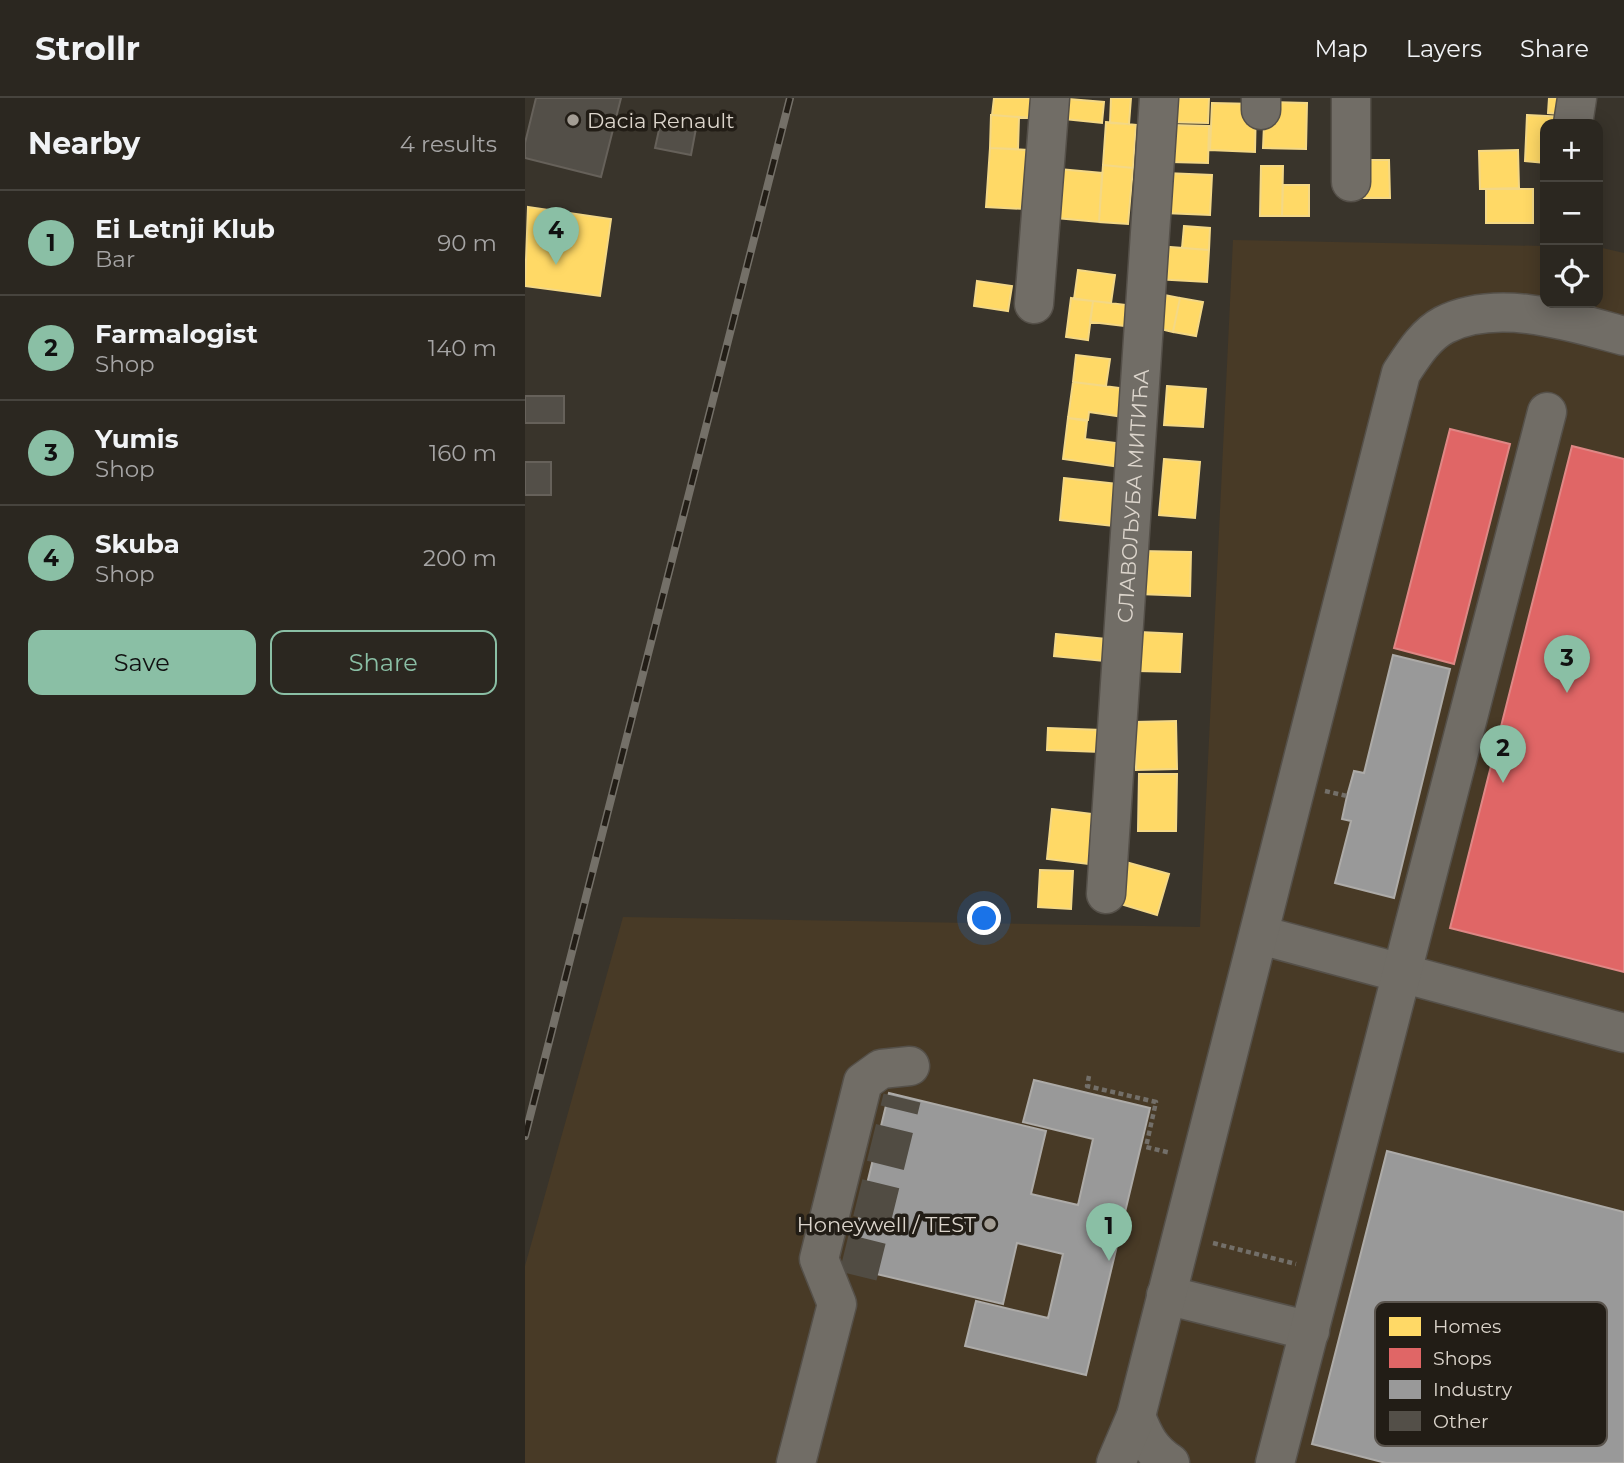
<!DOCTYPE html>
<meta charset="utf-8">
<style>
:root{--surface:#2b2720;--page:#37332d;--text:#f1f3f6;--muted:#a6a5a5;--line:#47443e;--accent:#8abfa5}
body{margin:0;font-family:Montserrat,sans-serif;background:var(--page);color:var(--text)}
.controls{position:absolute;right:21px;top:21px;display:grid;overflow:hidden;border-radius:14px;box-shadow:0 4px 18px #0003}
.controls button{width:63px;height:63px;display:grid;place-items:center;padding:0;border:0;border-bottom:2px solid var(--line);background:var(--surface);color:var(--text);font:35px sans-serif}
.you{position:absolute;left:460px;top:821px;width:24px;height:24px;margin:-18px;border:5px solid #fff;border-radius:50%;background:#1a73e8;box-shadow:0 0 0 10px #1a73e833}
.badge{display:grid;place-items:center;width:46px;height:46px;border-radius:50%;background:var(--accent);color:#111;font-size:23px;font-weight:700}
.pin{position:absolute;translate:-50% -58px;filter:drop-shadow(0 2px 4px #0008)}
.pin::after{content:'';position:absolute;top:37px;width:24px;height:21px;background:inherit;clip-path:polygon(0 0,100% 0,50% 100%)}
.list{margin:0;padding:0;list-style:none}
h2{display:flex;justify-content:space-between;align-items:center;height:91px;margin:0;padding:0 28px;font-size:30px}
h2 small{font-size:23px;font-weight:400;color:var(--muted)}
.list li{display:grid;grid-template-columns:46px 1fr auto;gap:21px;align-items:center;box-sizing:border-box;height:105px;padding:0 28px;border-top:2px solid var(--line)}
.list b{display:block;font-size:26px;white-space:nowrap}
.list p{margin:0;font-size:23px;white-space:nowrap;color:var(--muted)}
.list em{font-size:23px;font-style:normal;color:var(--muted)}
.actions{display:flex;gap:14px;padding:21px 28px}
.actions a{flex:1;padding:16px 0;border:2px solid var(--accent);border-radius:14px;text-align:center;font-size:24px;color:var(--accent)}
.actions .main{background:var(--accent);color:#111}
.icon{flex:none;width:38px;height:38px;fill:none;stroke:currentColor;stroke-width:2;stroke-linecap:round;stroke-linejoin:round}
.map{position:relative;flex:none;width:1099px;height:1365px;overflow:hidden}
header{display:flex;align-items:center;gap:42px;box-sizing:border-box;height:98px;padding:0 35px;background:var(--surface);border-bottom:2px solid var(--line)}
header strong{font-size:33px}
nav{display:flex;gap:38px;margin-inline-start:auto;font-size:24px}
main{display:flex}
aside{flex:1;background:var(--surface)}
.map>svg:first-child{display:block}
.built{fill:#483a26}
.homes{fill:#ffd966;stroke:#f4d885;stroke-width:2}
.shops{fill:#e06666;stroke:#df8785;stroke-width:2}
.industry{fill:#999;stroke:#adaba8;stroke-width:2}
.building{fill:#534f48;stroke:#66615a;stroke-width:2}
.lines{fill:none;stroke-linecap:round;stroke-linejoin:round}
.minor-tunnel{stroke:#514c43;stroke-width:38;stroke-dasharray:38 19;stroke-linecap:butt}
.minor-casing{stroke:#555049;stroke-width:41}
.path{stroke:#736f69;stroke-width:4.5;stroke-dasharray:5 3.5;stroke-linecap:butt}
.minor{stroke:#716d66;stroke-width:38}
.rail-casing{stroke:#747068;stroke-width:8}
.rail{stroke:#221d16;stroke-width:5;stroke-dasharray:16;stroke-linecap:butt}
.poi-dot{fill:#a39d94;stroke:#221d16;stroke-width:2.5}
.labels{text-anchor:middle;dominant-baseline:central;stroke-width:7;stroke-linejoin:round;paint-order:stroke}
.poi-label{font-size:21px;fill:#dcd5cc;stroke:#221d16;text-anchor:start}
.street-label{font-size:21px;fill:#dcd5cc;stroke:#221d16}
.key{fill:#221d16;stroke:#5a544d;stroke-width:2}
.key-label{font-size:19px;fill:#dcd5cc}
</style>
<header>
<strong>Strollr</strong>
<nav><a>Map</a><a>Layers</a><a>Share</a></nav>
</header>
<main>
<aside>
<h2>Nearby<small>4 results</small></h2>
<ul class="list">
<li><span class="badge">1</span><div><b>Ei Letnji Klub</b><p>Bar</p></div><em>90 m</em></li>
<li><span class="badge">2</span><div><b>Farmalogist</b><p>Shop</p></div><em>140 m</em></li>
<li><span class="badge">3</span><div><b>Yumis</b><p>Shop</p></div><em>160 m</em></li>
<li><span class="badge">4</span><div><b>Skuba</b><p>Shop</p></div><em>200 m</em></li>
</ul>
<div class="actions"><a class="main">Save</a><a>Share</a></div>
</aside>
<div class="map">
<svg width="1099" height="1365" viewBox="0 0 1099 1365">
<rect width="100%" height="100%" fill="#39342b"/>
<!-- built -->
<path class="built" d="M708 142 1020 148V205H1073V149L1099 155V1365H0V1168L98 819 675 829Z"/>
<!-- homes -->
<path class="homes" d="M469 0H509L508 20 467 17Z
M532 0 579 4 577 25 530 20Z
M586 0H606L604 26 585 25Z
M639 0H684L683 25 638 24Z
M1024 0H1048L1047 17 1023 15Z
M740 4 782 5 781 51 738 50Z
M687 5 731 6 730 54 685 52Z
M466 17 494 19 493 51 465 50Z
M1002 17 1041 19 1040 26H1020V65L1000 63Z
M581 24 611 27 608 70 578 67Z
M647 27 684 28 683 65 646 64Z
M465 50 503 52 500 111 461 109Z
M993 52 994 90 955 91 954 53Z
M831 62H864L865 100H832Z
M578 67 608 70 603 126 574 124Z
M736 68H758L757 118H735Z
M534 71 577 75 574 124 531 120Z
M640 75 687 77 685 117 639 115Z
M758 87H784V118H757Z
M961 91H1008V125H961Z
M3 109 86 121 75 198 0 188Z
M659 128 685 130 684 152 657 150Z
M632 148 684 152 682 184 630 181Z
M553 172 590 177 586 205 549 201Z
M452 183 487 188 483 213 449 208Z
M629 195 655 200 648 234 623 228Z
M546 200 568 203 563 242 541 239Z
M655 200 678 204 671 238 648 234Z
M568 203 610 208 607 229 565 224Z
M551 257 585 261 581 288 548 284Z
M548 284 603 291 599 319 564 314 563 322 543 320Z
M642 288 681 291 678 329 639 327Z
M543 320 562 323 560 341 599 346 596 369 538 361Z
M639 361 675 364 670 420 634 417Z
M539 380 592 386 588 428 535 422Z
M616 453 666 454 665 498 614 496Z
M614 534 657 536 655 574 612 573Z
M531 536 581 541 579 563 529 558Z
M651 623 652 671 611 672 609 624Z
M523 630 577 632 576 654 522 652Z
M614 676H652L651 733H613Z
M527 711 568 716 563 766 522 761Z
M597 763 644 776 632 817 586 803Z
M515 772 548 773 546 811 513 809Z"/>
<!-- shops -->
<path class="shops" d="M925 331 985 346 929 566 869 550Z
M1047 348 1099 361V874L925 830Z"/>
<!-- industry -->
<path class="industry" d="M868 557 925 571 869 800 810 785 826 723 817 721 822 698 829 673 839 675Z
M509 982 625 1010 561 1277 440 1248 451 1203 523 1220 538 1156 492 1145 478 1206 322 1169 364 995 521 1033 506 1096 553 1107 568 1041 498 1024Z
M862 1053 1099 1114V1365H861L787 1346Z"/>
<!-- building -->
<path class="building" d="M11 0H96L76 79 0 60V45Z
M137 18 172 25 166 57 130 50Z
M0 298H39V325H0Z
M0 364H26V397H0Z"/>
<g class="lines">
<!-- minor-tunnel -->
<path class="minor-tunnel" d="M333 1178 377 1000"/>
<!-- minor casing -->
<g class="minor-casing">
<g id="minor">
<path d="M826 0V84"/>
<path d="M736 12V0"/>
<path d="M1048 26 1052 0"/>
<path d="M509 206 525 0"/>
<path id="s1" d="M581 796 634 0"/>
<path d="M735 837 1099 935"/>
<path d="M641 1197 785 1233"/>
<path d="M611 1318C619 1339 626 1353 645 1365"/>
<path d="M271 1365 312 1206 294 1161 338 984 356 971 385 968"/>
<path d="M591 1365 611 1318 876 275C888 257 900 237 919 227 972 200 1045 223 1099 238"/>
<path d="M750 1365 1022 314"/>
</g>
</g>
<!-- path -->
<path class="path" d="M800 693 822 698
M564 978 562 988 631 1004 621 1049 646 1055
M688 1145 771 1166"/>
<!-- minor -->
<use href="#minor" class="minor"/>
<!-- rail casing -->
<g class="rail-casing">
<path id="rail" d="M0 1038 265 0"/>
</g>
<!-- rail -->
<use href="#rail" class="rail"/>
</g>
<!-- markers -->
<g class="poi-dot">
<circle cx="48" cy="22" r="7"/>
<circle cx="465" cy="1126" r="7"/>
</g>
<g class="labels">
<!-- poi labels -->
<g class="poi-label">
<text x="62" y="22">Dacia Renault</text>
<text x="451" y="1126" text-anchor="end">Honeywell / TEST</text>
</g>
<!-- street labels -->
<g class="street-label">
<text stroke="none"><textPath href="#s1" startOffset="399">СЛАВОЉУБА МИТИЋА</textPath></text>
</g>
</g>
<!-- legend -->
<rect x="850" y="1204" width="232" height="144" rx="10" class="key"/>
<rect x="864" y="1219" width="32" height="19" fill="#ffd966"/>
<rect x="864" y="1250" width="32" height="20" fill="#e06666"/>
<rect x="864" y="1282" width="32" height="19" fill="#999"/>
<rect x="864" y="1313" width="32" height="20" fill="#534f48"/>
<g class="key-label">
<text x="908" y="1235">Homes</text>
<text x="908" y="1267">Shops</text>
<text x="908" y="1298">Industry</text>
<text x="908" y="1330">Other</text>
</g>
</svg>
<div class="controls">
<button>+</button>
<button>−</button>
<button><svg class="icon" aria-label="locate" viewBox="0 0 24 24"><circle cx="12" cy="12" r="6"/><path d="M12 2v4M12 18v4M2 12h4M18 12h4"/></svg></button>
</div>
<div class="you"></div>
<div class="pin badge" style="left:584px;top:1163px">1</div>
<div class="pin badge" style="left:978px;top:685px">2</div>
<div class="pin badge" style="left:1042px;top:595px">3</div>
<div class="pin badge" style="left:31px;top:167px">4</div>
</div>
</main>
